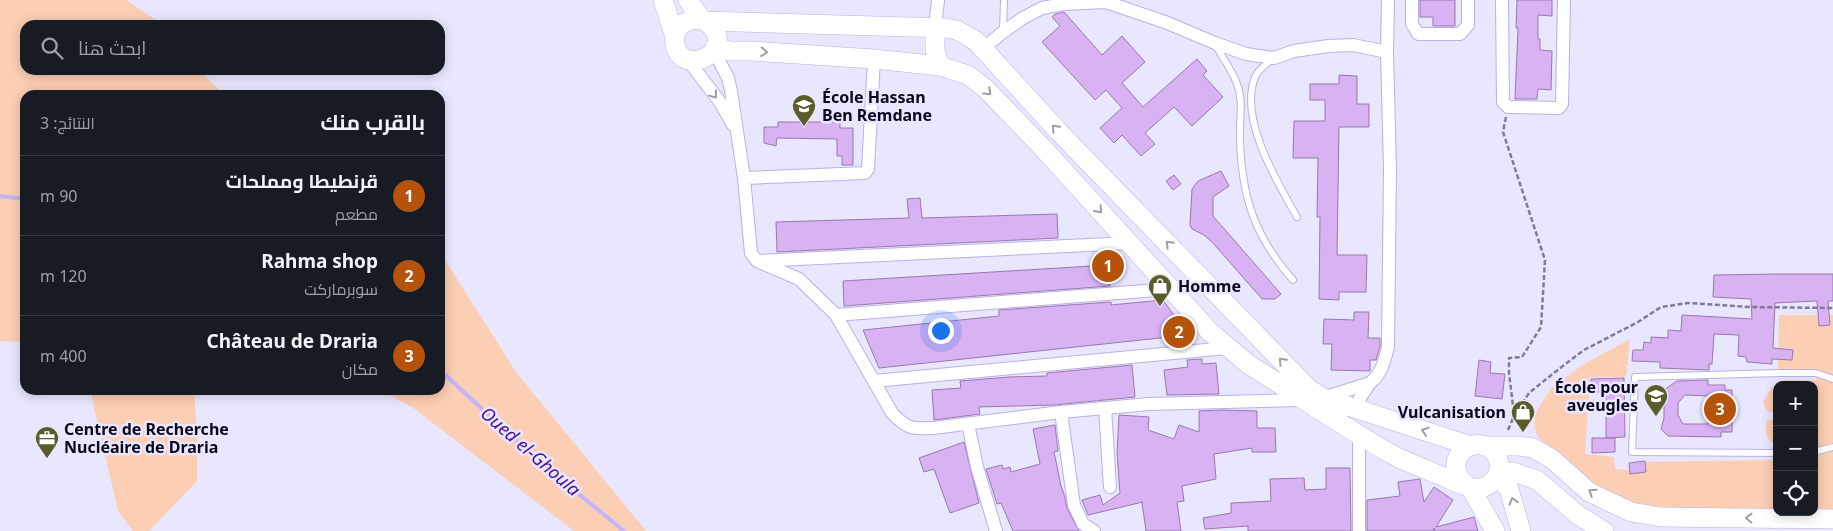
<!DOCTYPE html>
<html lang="ar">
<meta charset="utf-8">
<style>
:root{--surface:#171b24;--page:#20242c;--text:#f1f3f6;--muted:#9ea1a6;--line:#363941;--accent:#b45309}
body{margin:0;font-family:"Noto Sans",Cairo,sans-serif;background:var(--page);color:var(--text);direction:rtl}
.controls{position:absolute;right:15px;bottom:15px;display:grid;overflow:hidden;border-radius:10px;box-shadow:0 2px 12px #0003}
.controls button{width:45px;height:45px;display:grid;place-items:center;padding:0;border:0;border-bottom:1px solid var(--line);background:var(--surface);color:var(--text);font:25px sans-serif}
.you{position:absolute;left:940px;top:330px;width:18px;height:18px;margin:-12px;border:4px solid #fff;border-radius:50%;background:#1a73e8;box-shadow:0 0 0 8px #1a73e833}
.badge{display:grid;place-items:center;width:32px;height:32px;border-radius:50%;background:var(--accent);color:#fff;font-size:16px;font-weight:700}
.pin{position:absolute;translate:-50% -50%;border:2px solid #fff;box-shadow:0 1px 5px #0006}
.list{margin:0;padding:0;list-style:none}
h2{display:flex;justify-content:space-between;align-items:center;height:65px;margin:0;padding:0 20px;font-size:21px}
h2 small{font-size:16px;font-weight:400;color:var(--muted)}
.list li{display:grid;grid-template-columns:32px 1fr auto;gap:15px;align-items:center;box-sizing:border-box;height:80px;padding:0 20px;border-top:1px solid var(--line)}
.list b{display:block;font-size:19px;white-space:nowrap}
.list p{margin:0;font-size:16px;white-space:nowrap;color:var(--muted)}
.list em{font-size:16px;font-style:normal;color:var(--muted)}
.icon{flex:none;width:28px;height:28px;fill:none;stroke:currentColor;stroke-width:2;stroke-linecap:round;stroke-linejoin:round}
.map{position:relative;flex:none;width:1833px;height:531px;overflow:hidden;direction:ltr}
.search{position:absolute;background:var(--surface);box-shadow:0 2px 12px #0003;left:20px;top:20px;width:425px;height:55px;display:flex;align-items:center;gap:12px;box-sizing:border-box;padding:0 18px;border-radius:15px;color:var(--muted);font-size:19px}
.panel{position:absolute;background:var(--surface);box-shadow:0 2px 12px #0003;left:20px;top:90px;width:425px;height:305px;border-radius:15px;direction:rtl}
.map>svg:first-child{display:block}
.green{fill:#fcceb3}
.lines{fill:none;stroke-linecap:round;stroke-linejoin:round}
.stream{stroke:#c1b5fb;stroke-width:4}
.building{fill:#d9b2f3;stroke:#9879ac;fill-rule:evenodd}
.lane-casing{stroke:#b9b0eb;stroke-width:8}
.street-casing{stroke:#b9b0eb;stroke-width:14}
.secondary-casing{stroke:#b9b0eb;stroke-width:20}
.path{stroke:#807c93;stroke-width:2.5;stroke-dasharray:5 2.5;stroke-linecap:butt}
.lane{stroke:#fff;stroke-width:6}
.street{stroke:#fff;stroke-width:12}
.secondary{stroke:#fff;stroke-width:19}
.oneway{stroke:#9e9ca4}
.labels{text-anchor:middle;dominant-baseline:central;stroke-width:5;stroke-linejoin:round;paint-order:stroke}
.poi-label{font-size:16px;font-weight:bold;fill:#0c081c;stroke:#e9e6ff;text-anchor:start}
.water-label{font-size:18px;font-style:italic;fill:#470d99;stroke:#e9e6ff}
</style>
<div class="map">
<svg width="1833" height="531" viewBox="0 0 1833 531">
<rect width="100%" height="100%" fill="#e9e6ff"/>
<!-- green -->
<path class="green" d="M0 0H126L163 25H25V70H199L224 95H25V342L0 341Z
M440 252 516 372 646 531H574L412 407 380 390H440Z
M1779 315H1833V516L1634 506 1607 495 1554 455 1537 435 1534 424 1537 410 1552 387 1584 364 1630 339 1626 377H1590L1585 454 1614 457 1615 469 1640 471 1643 462 1777 460V512H1814V385H1778L1785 380 1816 381 1817 372 1778 371Z
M1777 385V413C1769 413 1765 410 1763 402L1771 389Z
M90 390H194L197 431V481L149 531H133L118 511Z
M1777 418V445C1766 440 1763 430 1768 420Z"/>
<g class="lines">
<!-- stream -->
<path class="stream" d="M0 196 25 199
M440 370 537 460 624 531"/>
</g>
<!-- building -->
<path class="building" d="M1420 0H1455V26H1433V17H1420Z
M1517 0H1552V16L1538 15V39H1540V50L1552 51 1551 90 1538 89 1537 99H1515L1518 28H1516Z
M1064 12 1102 55 1122 36 1145 62 1122 83 1143 107 1197 59 1207 71 1203 75 1223 97 1192 126 1174 107 1145 133 1155 144 1141 156 1122 135 1114 143 1100 128 1122 108 1106 90 1095 100 1042 42 1060 26 1052 17 1055 14Z
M1339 75 1357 76V104H1369V127H1339L1337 255H1367L1366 292H1339V300L1319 299 1320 217H1317L1318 158H1293L1294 121H1325V100H1310V84H1339Z
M778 122H840V128H853V165H842V156H837V139L777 138 776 146 764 143V127H778Z
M1221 171 1229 186 1213 197V216L1281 294 1275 299H1262L1213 243 1204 235 1192 229 1190 225 1192 189 1198 181Z
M1174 175 1181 184 1173 190 1166 181Z
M920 198 922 218 1057 214 1058 238 777 252 776 222 909 218 907 199Z
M1109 265 1110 286 844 306 843 281Z
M1778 274H1833V301H1828L1830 325 1819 326 1817 301 1775 303 1773 348 1793 350 1792 360 1772 359V364L1747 362 1746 357 1738 356 1739 335 1714 334 1712 364H1709V370L1660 368V362L1632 361 1633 350H1643L1644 342 1651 343V337L1668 338V330L1681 331 1682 315 1752 319 1751 299 1713 297 1714 275Z
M1163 300 1188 335 879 368 863 330 999 316V310L1111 302V305Z
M1354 312H1369L1368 338H1380V346L1376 360H1370V371L1331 370 1332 344H1323L1324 319 1354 320Z
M1202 359V364L1216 363 1219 394 1167 395 1164 370 1188 367 1187 360Z
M1479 360 1491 362 1490 373 1505 374 1502 399 1475 396Z
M1132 365 1135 397 1054 405 979 407 980 414 934 420 932 390 961 388 960 381 1009 377 1047 376V373Z
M1624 378 1625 437 1606 438V392H1591V379Z
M1708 380V385H1725V390H1732V432H1721V437L1668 436 1661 429 1664 418V401L1662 395 1664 390 1677 381ZM1685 395 1709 396 1708 424H1683L1678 415V403Z
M1221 410 1257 411V428H1275L1276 452H1252V448L1214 454 1216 479 1182 486 1184 501 1177 502 1181 531H1146L1142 503 1143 502 1088 515 1082 500 1100 495 1103 505 1120 493 1117 453 1119 415 1149 417 1148 430 1174 439 1179 425 1199 432V411Z
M1055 425 1058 451 1054 452 1061 486 1064 494 1067 508 1079 531H1013L1001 503 997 504 986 469 1002 465 1003 469 1010 467 1011 472 1040 464 1033 429Z
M1592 438H1615V452L1592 453Z
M964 442 979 503 950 513 934 469 924 472 919 458Z
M1645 461 1646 472 1630 474 1629 463Z
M1326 468H1350L1351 531H1248V526L1205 529 1203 518 1231 513V503L1271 501 1270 479 1304 478 1305 490 1326 489Z
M1420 479 1424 502 1434 487 1453 500 1436 527 1474 517 1478 531H1435L1434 528 1433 531H1367V500L1400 496 1398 482Z"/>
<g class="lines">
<!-- lane casing -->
<g class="lane-casing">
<path id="lane" d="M1003 31 1004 0
M1215 44C1222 57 1232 70 1237 84 1244 102 1239 122 1240 141 1242 198 1255 237 1293 280
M1272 59C1267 64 1259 69 1256 75 1237 116 1277 182 1297 217
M1814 452 1833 447
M1777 453 1632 452 1635 377 1781 373H1816L1833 379"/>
</g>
<!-- street casing -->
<g class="street-casing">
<path id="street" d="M1412 0V24L1418 34H1460L1468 25V0
M1502 0 1503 102 1508 107 1559 108 1562 104 1564 0
M935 28 938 0
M985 50 990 43 1003 32 1023 18 1042 8 1063 4 1106 2 1165 22 1215 43 1246 54 1274 58 1294 51 1328 46 1353 45 1387 52 1390 168 1388 347C1384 362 1382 373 1370 383
M714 51 728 78 731 91 744 178 751 253 757 261 799 279 836 315 892 413C907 429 912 429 933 428L1061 412 1149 404 1303 400
M1387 52 1388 0
M687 59 720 102 733 125
M744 178 865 173 868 169 874 59
M759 261 1129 243
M836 315 1170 289
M874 381 1227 348
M1323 398 1370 383 1360 398 1357 409
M1105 408 1110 487
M1061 412 1074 505 1083 524 1094 531
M968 424 977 467 996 531
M1359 531V434"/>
</g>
<!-- secondary casing -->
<g class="secondary-casing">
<path id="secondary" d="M663 0 675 37
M688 0 702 20
M705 21C743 48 682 81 675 44 672 25 690 16 705 21L946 28 957 30 976 41 1059 132 1309 389 1323 398 1471 446
M935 28V51L940 66
M715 48 730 51H751L874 59 940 66 968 75 986 89 1041 146 1210 332 1248 364C1296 394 1343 427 1393 455 1406 462 1421 467 1434 473 1446 477 1458 484 1469 487 1494 495 1511 463 1489 448 1467 434 1439 466 1469 487
M1484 446H1519L1533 448 1552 459 1589 492 1631 512 1661 517 1833 519
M1498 473 1513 472 1537 480 1578 515 1604 531
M1497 476 1509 489 1521 531
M1470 487 1495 531"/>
</g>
<!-- path -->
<path class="path" d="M1506 117 1503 132 1545 260 1541 327 1522 357 1509 358V373L1514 414
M1508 430 1514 416 1529 393 1555 372 1584 350 1638 322 1661 307 1688 303 1749 307 1833 308"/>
<!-- lane -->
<use href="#lane" class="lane"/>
<!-- street -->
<use href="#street" class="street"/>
<!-- secondary -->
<use href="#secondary" class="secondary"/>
</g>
<!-- one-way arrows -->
<defs><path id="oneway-chevron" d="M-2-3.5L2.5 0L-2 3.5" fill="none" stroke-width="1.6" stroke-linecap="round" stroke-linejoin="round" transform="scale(1.25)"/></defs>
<g class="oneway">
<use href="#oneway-chevron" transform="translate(764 52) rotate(4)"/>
<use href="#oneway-chevron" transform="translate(988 92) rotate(44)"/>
<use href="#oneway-chevron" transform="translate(714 95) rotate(53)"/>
<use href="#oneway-chevron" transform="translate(1055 128) rotate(-133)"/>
<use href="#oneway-chevron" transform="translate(1099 210) rotate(48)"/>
<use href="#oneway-chevron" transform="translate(1169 244) rotate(-134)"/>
<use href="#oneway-chevron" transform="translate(1282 361) rotate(-133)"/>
<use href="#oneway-chevron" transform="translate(1425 431) rotate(-162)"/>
<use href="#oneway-chevron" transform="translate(1592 492) rotate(-147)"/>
<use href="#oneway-chevron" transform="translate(1513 501) rotate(-106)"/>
<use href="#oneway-chevron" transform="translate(1749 518) rotate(-179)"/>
</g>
<!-- icons -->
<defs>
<g id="school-pin" transform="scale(1.25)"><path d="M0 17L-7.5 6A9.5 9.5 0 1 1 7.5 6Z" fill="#5a5c2a" stroke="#e9e6ff"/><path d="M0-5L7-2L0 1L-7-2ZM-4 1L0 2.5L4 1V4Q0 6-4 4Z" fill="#fff"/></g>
<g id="shop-pin" transform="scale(1.25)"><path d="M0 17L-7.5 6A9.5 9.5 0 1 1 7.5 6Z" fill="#5a5c2a" stroke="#e9e6ff"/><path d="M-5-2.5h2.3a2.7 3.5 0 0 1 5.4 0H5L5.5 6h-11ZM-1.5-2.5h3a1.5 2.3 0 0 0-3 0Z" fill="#fff"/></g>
<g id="office-pin" transform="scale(1.25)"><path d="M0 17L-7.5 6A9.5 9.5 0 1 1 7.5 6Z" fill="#5a5c2a" stroke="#e9e6ff"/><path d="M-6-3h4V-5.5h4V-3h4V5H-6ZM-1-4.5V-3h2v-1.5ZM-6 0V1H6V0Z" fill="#fff"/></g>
</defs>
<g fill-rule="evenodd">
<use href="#school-pin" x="804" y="106"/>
<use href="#shop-pin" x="1160" y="286"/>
<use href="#school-pin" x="1656" y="396"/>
<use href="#shop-pin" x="1523" y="412"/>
<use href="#office-pin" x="47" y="438"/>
</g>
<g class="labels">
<!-- poi labels -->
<g class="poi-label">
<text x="822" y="97">École Hassan<tspan x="822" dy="18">Ben Remdane</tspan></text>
<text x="1178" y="286">Homme</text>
<text x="1638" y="387" text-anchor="end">École pour<tspan x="1638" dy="18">aveugles</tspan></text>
<text x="1506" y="412" text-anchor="end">Vulcanisation</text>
<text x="64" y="429">Centre de Recherche<tspan x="64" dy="18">Nucléaire de Draria</tspan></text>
</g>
<!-- water labels -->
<g class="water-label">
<text transform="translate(531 451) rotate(41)">Oued el-Ghoula</text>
</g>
</g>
</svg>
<div class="controls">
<button>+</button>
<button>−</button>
<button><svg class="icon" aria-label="locate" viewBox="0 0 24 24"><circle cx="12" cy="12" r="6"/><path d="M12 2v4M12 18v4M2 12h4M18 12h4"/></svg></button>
</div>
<div class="you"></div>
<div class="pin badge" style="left:1108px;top:266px">1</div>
<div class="pin badge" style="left:1179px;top:332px">2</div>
<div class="pin badge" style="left:1720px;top:409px">3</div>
<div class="search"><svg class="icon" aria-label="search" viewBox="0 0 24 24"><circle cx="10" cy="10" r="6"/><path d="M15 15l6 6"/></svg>ابحث هنا</div>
<section class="panel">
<h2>بالقرب منك<small>النتائج: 3</small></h2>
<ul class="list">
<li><span class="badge">1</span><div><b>قرنطيطا ومملحات</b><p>مطعم</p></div><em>90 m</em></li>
<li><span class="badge">2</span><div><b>Rahma shop</b><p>سوبرماركت</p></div><em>120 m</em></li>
<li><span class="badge">3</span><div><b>Château de Draria</b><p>مكان</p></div><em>400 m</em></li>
</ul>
</section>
</div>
